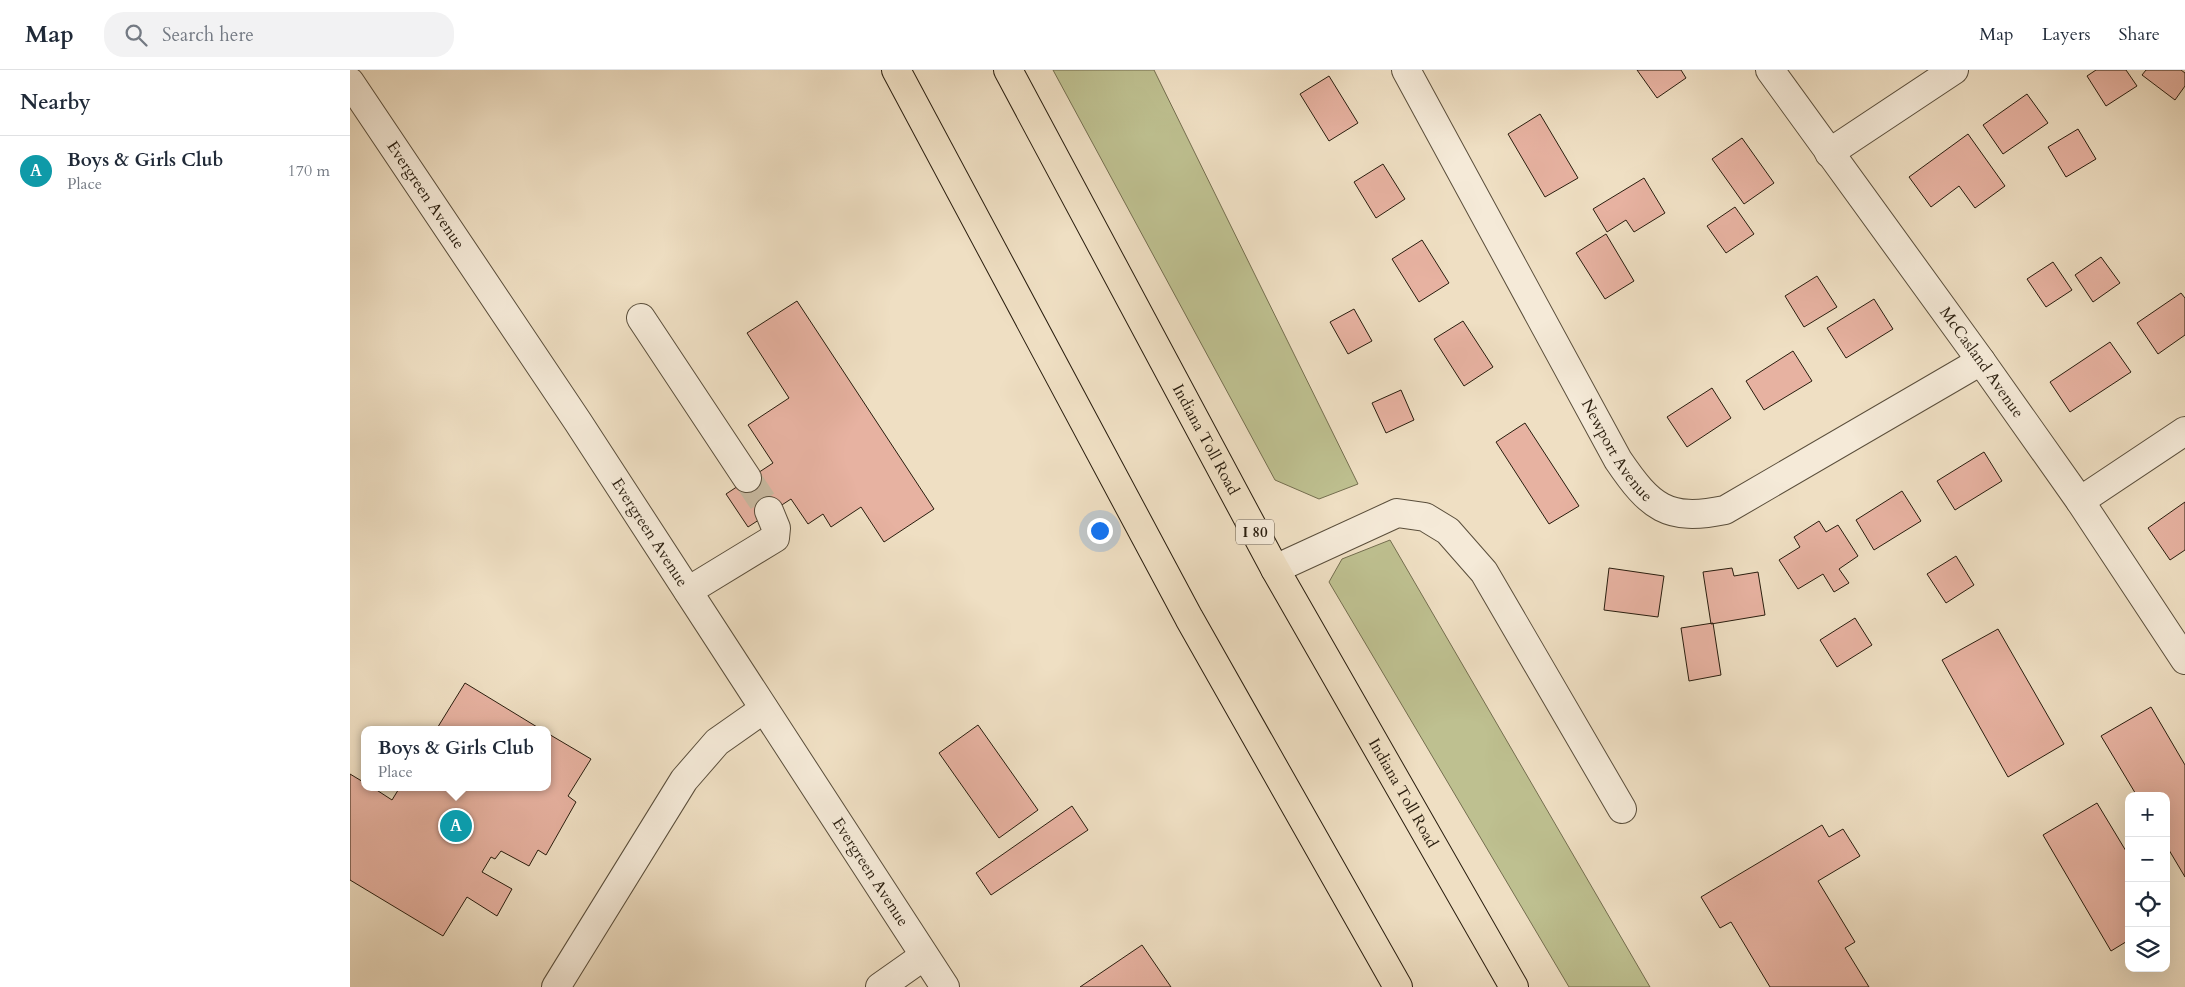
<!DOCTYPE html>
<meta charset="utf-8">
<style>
:root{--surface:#fff;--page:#f2f2f3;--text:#1f2937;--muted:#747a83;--line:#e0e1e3;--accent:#db2777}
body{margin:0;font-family:Cardo,serif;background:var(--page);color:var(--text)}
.controls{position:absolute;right:15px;bottom:15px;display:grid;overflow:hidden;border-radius:10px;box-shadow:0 5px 20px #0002}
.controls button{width:45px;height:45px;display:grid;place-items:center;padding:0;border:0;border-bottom:1px solid var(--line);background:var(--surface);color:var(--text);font:25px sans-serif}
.you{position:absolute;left:749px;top:460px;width:18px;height:18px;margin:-12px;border:4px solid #fff;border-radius:50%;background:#1a73e8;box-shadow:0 0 0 8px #1a73e833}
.badge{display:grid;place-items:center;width:32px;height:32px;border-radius:50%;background:var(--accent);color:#fff;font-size:16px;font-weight:700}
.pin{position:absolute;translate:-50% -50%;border:2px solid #fff;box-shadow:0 1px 5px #0006}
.popup{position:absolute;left:11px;top:656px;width:190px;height:65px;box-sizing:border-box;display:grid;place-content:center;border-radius:10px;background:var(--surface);filter:drop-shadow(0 1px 4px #0005);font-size:16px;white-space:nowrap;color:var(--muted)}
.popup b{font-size:19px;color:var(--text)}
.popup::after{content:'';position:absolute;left:50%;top:100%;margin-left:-10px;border:10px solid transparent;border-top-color:var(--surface)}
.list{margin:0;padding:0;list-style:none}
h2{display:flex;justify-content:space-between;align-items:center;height:65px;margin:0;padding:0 20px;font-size:21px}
h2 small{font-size:16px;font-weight:400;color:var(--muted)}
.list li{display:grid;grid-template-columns:32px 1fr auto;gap:15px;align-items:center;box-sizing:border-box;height:70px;padding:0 20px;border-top:1px solid var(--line)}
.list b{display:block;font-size:19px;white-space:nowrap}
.list p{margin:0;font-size:16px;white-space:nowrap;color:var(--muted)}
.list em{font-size:16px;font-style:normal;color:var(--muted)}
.icon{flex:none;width:28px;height:28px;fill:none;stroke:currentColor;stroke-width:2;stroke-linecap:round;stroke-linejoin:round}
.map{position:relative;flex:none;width:1835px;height:917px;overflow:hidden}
header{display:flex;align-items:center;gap:30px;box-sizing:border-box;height:70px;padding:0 25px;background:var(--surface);border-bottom:1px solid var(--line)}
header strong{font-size:24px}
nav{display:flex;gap:28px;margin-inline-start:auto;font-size:18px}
.search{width:350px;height:45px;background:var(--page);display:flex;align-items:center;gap:12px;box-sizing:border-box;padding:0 18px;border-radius:20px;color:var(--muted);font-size:19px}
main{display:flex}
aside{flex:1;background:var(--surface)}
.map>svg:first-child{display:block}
.green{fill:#bec090;stroke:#746e4f}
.building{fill:#e7b2a1;stroke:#291d0e}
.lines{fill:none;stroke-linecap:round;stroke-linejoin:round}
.minor-tunnel{stroke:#c7b89f;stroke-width:28;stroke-dasharray:28 14;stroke-linecap:butt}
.minor-casing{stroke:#5a4e3b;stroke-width:30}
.highway-casing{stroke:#291d0e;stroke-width:30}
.minor{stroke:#f5ead8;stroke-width:28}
.highway{stroke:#efdfc3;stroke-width:28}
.labels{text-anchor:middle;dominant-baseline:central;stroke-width:4;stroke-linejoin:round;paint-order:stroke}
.shield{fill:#f5ead8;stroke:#665a4b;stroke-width:1}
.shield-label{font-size:15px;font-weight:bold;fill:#291d0e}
.street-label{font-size:16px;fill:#291d0e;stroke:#f5ead8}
</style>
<header>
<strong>Map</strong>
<div class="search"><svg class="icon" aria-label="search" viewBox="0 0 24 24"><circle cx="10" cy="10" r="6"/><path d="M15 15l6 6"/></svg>Search here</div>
<nav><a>Map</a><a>Layers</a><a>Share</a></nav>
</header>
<main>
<aside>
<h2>Nearby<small></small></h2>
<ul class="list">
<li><span class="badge" style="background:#0f9aa8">A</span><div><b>Boys &amp; Girls Club</b><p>Place</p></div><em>170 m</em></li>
</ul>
</aside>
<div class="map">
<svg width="1835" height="917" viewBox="0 0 1835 917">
<rect width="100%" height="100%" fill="#efdfc3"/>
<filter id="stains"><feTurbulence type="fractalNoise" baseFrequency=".004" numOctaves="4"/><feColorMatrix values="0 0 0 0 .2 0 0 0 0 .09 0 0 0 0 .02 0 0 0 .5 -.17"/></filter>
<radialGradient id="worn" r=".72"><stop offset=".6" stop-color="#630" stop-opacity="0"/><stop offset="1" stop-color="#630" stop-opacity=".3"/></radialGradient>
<!-- green -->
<path class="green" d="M703 0H804L1008 414 969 429 925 410Z
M1040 470 1300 917H1219L979 512 992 489Z"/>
<!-- building -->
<path class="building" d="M1287 0H1331L1336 8 1307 28Z
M1746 0H1776L1787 16 1756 36 1737 6Z
M1796 0H1831L1835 3V16L1825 30 1792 5Z
M979 6 1008 53 979 71 950 24Z
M1677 24 1698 53 1653 84 1633 55Z
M1190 44 1228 108 1195 127 1158 64Z
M1728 59 1746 89 1716 107 1698 77Z
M1618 64 1655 116 1625 138 1609 116 1581 137 1559 107Z
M1392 68 1424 113 1394 134 1362 89Z
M1033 94 1055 129 1026 148 1004 112Z
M1294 108 1315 143 1284 162 1276 150 1257 162 1243 139Z
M1385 137 1404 164 1376 183 1357 156Z
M1256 164 1284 211 1255 229 1226 183Z
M1072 170 1099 213 1069 232 1042 189Z
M1751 187 1770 213 1743 232 1725 205Z
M1703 192 1722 220 1696 237 1677 209Z
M1467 206 1487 237 1454 257 1435 226Z
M1831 223 1835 228V265L1808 284 1787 253Z
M1524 229 1543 259 1496 288 1477 258Z
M447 231 584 439 534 472 511 437 481 457 473 444 458 454 441 429 398 457 376 424 423 393 398 355 439 328 397 263Z
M1004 239 1022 271 998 284 980 252Z
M1113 251 1143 297 1114 316 1084 269Z
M1760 272 1781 302 1720 342 1700 312Z
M1443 281 1462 311 1414 340 1396 311Z
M1362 318 1381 348 1337 377 1317 347Z
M1051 320 1064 350 1036 363 1022 333Z
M1175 353 1229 436 1199 454 1146 372Z
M1634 382 1652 411 1605 440 1587 411Z
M1552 421 1571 451 1524 480 1506 450Z
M1835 432V480L1820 490 1798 458Z
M1469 451 1476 462 1488 455 1508 486 1489 499 1499 513 1484 522 1473 504 1448 519 1429 490 1450 477 1444 467Z
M1606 486 1624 515 1596 533 1577 504Z
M1259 498 1314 506 1308 547 1254 540Z
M1382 498 1384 506 1408 502 1415 545 1361 554 1353 502Z
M1505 548 1522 575 1487 597 1470 570Z
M1363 553 1371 605 1339 611 1331 558Z
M1648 559 1714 674 1658 707 1592 590Z
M115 613 192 660H86Z
M1801 637 1835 695V807L1816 775V726H1787L1751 666Z
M628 655 688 740 649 768 589 683Z
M197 663 241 689 218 726 226 732 196 785 188 780 179 796 151 781 145 789 141 787 132 802 162 819 147 846 117 827 93 866 0 810V704L15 713V717H22L42 730 50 717H197Z
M1747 733 1779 786V870L1761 881 1693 765Z
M722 736 738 760 641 825 626 803Z
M1472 755 1479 767 1493 759 1510 786 1468 811 1505 872 1495 878 1519 917H1420L1381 852 1370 858 1351 827Z
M792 875 821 917H730Z"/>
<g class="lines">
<!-- minor-tunnel -->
<path class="minor-tunnel" d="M397 408 419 441"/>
<!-- minor casing -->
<g class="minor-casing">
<g id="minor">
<path id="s1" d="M1056 0 1268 390C1300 437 1317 452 1375 440L1631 291"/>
<path id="s2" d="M1420 0 1631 291 1730 431 1835 590"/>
<path id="s3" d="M0 12 228 352 595 917"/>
<path d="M1479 83 1604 0"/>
<path d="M291 248 397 408"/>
<path d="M1730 431 1835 361"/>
<path d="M925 499 1047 443 1075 447 1098 461 1134 502 1272 739"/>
<path d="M338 521 425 468 426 458 419 441"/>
<path d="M206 917 334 710 367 672 414 639"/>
<path d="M530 917 574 886"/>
</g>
</g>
<!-- highway casing -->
<g class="highway-casing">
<g id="highway">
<path d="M546 0 839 548 1048 917"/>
<path id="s4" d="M658 0 925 499 1164 917"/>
</g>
</g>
<!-- minor -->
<use href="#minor" class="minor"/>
<!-- highway -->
<use href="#highway" class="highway"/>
</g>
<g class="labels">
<!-- shield labels -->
<rect class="shield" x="886" y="449.5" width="38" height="25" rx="4"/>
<g class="shield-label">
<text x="905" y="462">I 80</text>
</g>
<!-- street labels -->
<g class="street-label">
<text stroke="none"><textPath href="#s3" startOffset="136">Evergreen Avenue</textPath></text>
<text stroke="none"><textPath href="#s2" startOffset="361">McCasland Avenue</textPath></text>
<text stroke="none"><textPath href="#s4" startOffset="419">Indiana Toll Road</textPath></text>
<text stroke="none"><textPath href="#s1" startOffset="435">Newport Avenue</textPath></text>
<text stroke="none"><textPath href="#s3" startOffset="541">Evergreen Avenue</textPath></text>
<text stroke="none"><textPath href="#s4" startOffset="824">Indiana Toll Road</textPath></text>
<text stroke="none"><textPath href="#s3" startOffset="946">Evergreen Avenue</textPath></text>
</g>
</g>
<rect width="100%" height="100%" filter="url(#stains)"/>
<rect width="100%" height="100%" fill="url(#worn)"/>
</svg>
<div class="controls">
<button>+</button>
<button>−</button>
<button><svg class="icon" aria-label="locate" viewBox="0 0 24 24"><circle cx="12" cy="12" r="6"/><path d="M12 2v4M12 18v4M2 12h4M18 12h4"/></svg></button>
<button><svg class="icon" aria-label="layers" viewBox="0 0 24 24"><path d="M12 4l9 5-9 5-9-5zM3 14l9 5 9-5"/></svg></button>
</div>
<div class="you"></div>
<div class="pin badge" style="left:106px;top:756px;background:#0f9aa8">A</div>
<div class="popup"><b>Boys &amp; Girls Club</b>Place</div>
</div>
</main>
